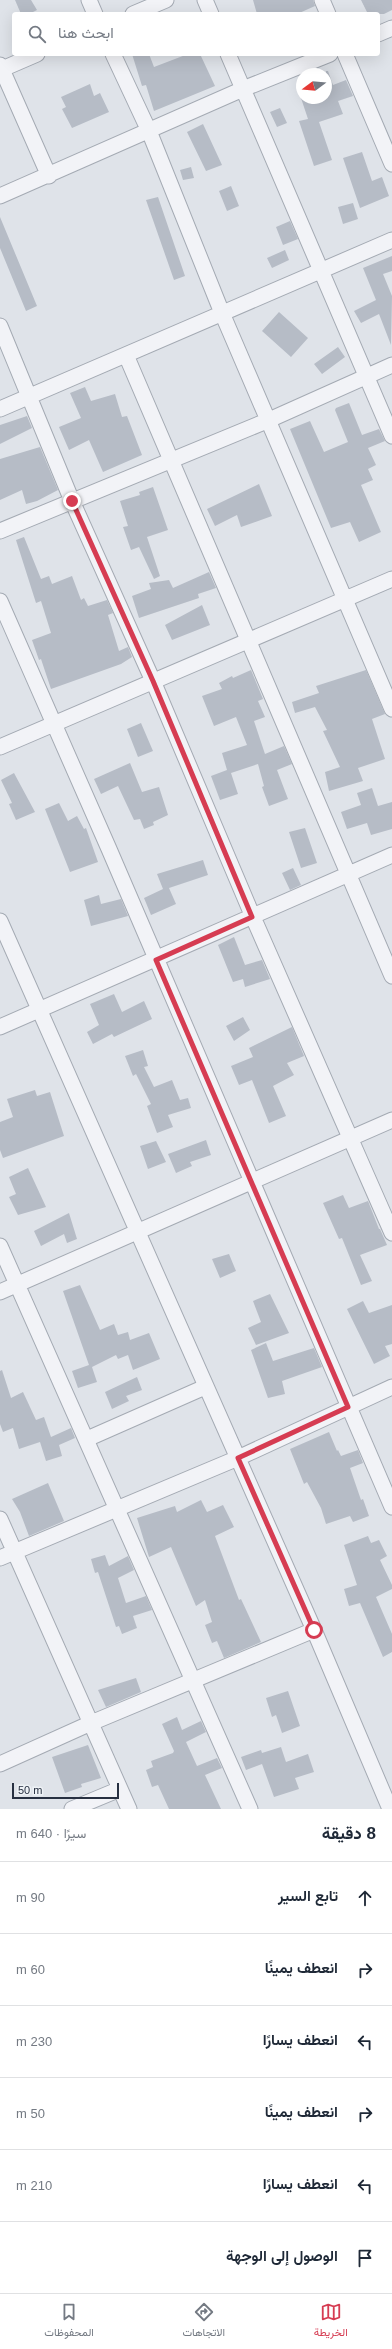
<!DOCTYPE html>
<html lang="ar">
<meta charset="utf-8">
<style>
:root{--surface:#fff;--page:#f2f2f3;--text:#1f2937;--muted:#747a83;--line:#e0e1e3;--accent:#d63c52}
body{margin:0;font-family:Helvetica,Vazirmatn,sans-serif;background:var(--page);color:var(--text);direction:rtl}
.compass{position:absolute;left:296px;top:68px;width:36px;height:36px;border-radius:50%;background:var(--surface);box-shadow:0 4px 16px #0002;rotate:254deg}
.scale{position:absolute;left:12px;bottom:10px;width:107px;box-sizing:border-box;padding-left:4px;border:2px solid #273041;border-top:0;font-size:11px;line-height:14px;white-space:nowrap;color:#273041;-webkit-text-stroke:3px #eef2f6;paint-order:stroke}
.stop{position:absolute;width:12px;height:12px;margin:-9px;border:3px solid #d63c52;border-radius:50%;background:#fff}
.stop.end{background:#d63c52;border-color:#fff;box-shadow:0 1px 4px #0008}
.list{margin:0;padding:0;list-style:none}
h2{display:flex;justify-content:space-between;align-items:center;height:52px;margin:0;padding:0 16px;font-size:17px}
h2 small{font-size:13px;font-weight:400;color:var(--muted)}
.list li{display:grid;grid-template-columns:26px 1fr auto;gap:12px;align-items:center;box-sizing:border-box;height:72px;padding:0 16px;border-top:1px solid var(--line)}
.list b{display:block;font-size:15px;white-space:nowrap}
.list em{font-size:13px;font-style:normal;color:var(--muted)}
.icon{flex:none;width:22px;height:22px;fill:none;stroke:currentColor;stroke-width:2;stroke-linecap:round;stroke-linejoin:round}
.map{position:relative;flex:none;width:392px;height:1809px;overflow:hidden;direction:ltr}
.search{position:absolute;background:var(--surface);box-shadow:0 4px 16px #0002;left:12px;right:12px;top:12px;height:44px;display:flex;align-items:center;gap:10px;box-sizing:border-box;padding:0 14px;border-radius:4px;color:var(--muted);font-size:15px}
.sheet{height:484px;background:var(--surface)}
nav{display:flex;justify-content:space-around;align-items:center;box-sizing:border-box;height:56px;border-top:1px solid var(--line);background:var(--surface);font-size:11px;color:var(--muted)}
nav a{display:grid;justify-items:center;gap:2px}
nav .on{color:var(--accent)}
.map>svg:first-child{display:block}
.building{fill:#b6bcc6}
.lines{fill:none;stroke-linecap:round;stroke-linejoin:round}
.minor-casing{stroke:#a4aab3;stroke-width:17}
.minor{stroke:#f2f3f7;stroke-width:15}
.route{stroke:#d63c52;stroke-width:5}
</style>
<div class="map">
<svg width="392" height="1809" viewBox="0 0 392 1809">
<rect width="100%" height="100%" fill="#dfe3e9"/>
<!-- building -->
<path class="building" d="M15 0H31L37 10 29 14H21Z
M253 0H313L315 6 297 14H257Z
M361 0H392V10L384 14H368Z
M132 54H149L154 67 188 54H200L215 86 154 111 146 85 142 86Z
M326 71H328L333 85 346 80 353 96 338 101 343 114 319 122 332 160 314 166 299 121 308 119 301 98H326Z
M90 84 94 96 100 93 109 112 72 128 62 109 66 107 61 97Z
M280 108 287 123 277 127 270 112Z
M203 124 222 165 206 171 187 132Z
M362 152 372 181 382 177 389 196 360 208 343 158Z
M191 167 194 178 183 180 180 170Z
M231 186 239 206 227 211 219 191Z
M158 197 185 276 174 280 146 200Z
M353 203 358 219 343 224 338 207Z
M0 217 37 306 26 311 0 248Z
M290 221 298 239 283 245 276 227Z
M285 250 289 260 272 268 267 258Z
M392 256V271L383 274 392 296 391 345 379 314 361 323 354 311 376 300 363 268Z
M279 312 308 338 291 357 262 331Z
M338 347 345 357 322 374 314 364Z
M85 387 91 401 115 394 122 417 127 416 142 455 103 472 89 440 69 450 59 427 81 418 70 393Z
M349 403 362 435 379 429 385 441 368 448 376 465 368 469 373 480 361 485 381 532 359 542 350 522 331 528 290 429 310 421 324 452 348 442 335 410 336 408Z
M27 416 32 428 0 444V425Z
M40 447 58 490 37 501 26 504 22 490 0 500V459Z
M259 484 272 516 241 527 237 515 215 526 207 509Z
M153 487 168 530 147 537 160 576 154 579 139 547 131 550 123 527 128 526 120 501 140 495 139 492Z
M24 537 41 579 49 576 52 584 72 576 81 600 84 598 88 606 107 600 113 613 108 615 119 651 128 647 132 657 121 664 51 689 41 659 39 660 32 640 51 633 41 601 36 603 16 540Z
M209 572 216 588 198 594 199 598 139 618 132 596 151 589 149 583 169 580 173 588Z
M202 605 210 625 172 640 165 625Z
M251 670 263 699 258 701 265 717 254 721 265 754 284 746 292 764 277 770 288 799 269 806 262 787 264 786 258 764 231 773 238 794 220 800 211 776 227 770 222 753 247 745 236 717 214 726 202 696 222 689 219 683 232 676 233 678Z
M366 670 385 714 372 719 385 759 358 768 363 781 329 791 325 772 340 767 323 731 327 730 315 707 295 713 292 702 319 693 316 686Z
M141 723 153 751 138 757 127 729Z
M130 763 142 792 159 787 168 815 153 822 154 825 144 829 140 819 134 820 118 786 101 794 94 779Z
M14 773 35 812 16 820 9 804 12 803 1 780Z
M372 788 378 806 392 802V829L371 835 367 823 347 829 341 812 361 805 357 793Z
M59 803 68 821 77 816 84 829 86 828 98 862 70 872 45 809Z
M305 828 317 863 301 868 289 832Z
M203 860 208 875 169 888 176 904 151 915 144 898 163 889 157 874Z
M293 868 301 885 290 890 282 873Z
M99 895 101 904 121 899 128 916 91 926 84 900Z
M234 937 245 965 262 960 270 979 245 987 243 979 233 982 218 945Z
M114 994 122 1012 144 1001 152 1019 114 1037 112 1034 93 1044 87 1032 99 1025 90 1004Z
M243 1017 250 1030 234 1041 226 1026Z
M292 1027 304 1056 287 1063 294 1075 273 1086 286 1116 269 1123 252 1080 239 1085 231 1066 253 1057 249 1048Z
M143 1050 148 1066 144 1067 154 1087 172 1080 180 1100 188 1098 191 1108 168 1115 173 1127 157 1133 147 1106 151 1104 136 1074 133 1076 125 1056Z
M35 1090 37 1096 50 1092 64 1136 3 1158 0 1150V1122L13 1117 7 1099Z
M206 1140 211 1155 190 1162 192 1166 176 1173 168 1154Z
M156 1141 166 1162 148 1169 140 1146Z
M28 1168 46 1207 18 1215 9 1197 16 1194 9 1177Z
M343 1195 349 1208 368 1201 379 1229H380L387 1245 360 1255 372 1281 361 1285 342 1238 339 1239 323 1203Z
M69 1213 77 1239 67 1243 64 1234 41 1246 34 1231Z
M229 1254 236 1271 220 1278 212 1259Z
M80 1285 100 1330 114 1324 118 1335 128 1332 130 1340 149 1333 160 1359 133 1370 128 1355 118 1359 116 1355 92 1367 97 1382 78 1388 72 1371 89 1365 63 1291Z
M270 1294 289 1333 256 1345 248 1328 261 1322 253 1301Z
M363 1301 369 1313 392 1305V1344L385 1346 390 1356 374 1364 347 1309Z
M266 1343 273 1361 314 1348 322 1367 282 1381 285 1394 268 1398 251 1350Z
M2 1370 11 1398 23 1392 36 1420 44 1417 51 1437 71 1428 75 1438 59 1445 62 1456 46 1461 40 1442 19 1449 13 1428 3 1432 0 1424V1371Z
M137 1377 142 1390 126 1396 129 1401 112 1409 105 1392Z
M329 1432 337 1451 338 1450 341 1456 358 1450 363 1463 350 1468 361 1500 363 1499 369 1516 353 1522 350 1516 326 1524 321 1508 307 1482 304 1484 290 1449Z
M48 1483 64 1521 29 1536 20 1512 12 1499Z
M201 1500 207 1512 223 1505 234 1527 215 1536 239 1600 241 1599 261 1642 224 1658 217 1641 212 1643 205 1625 212 1622 205 1600 196 1606 171 1547 149 1557 137 1518 175 1506 177 1512Z
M368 1536 371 1543 379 1540 387 1556 380 1560 392 1585V1589L376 1597 392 1634V1652L383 1657 360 1603 349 1606 344 1589 357 1585 344 1545Z
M105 1555 109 1566 128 1556 134 1570 118 1578 126 1603 146 1596 152 1610 133 1616 137 1628 122 1634 119 1626 116 1627 98 1572 95 1573 91 1559Z
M136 1678 141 1692 106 1707 98 1690Z
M288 1691 300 1726 282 1733 276 1715 272 1717 266 1698Z
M177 1717 182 1730 201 1721 206 1732 186 1742 197 1766 217 1758 222 1768 205 1775 221 1809H169L158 1785 152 1787 146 1770 153 1767 151 1761 173 1753 174 1751 162 1724Z
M88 1745 101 1778 81 1784 82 1787 65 1793 52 1757Z
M281 1747 286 1762 308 1754 314 1772 295 1778 299 1789 274 1797 262 1764 246 1770 241 1757 261 1750 262 1753Z"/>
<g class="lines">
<!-- minor casing -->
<g class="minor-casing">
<path id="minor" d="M89 0 95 14
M205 0 211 14
M322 0 328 14
M133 14 166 0
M378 34 392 28
M113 54 149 131 222 313 392 709
M228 54 392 436
M345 54 392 164
M0 65 49 176
M0 70 37 54
M0 196 243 89 330 54
M0 326 72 501 153 681 253 917 392 1233
M126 355 392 976
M0 409 392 240
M0 531 269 420 392 365
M0 601 109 849 392 1507
M0 747 392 579
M0 921 314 1630 390 1809
M0 1027 392 855
M0 1246 250 1809
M0 1292 392 1120
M87 1439 205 1387
M0 1519 129 1809
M0 1558 238 1458 392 1387
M0 1764 91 1723 314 1630
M72 1809 120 1789"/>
</g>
<!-- minor -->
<use href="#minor" class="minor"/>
</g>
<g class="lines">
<!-- route -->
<path class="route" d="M72 501 153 681 252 917 156 960 348 1407 238 1458 314 1630"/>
</g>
</svg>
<svg class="compass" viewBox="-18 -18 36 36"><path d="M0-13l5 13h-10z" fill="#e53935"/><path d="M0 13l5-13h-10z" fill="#747a83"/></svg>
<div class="scale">50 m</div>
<div class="stop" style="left:314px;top:1630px"></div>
<div class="stop end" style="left:72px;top:501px"></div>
<div class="search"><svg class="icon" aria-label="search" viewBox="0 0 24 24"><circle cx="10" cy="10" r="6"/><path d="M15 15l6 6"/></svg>ابحث هنا</div>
</div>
<section class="sheet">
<h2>8 دقيقة<small>سيرًا · 640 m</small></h2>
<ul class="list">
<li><svg class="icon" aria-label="ahead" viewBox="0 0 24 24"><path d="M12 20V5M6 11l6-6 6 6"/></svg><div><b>تابع السير</b></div><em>90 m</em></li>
<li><svg class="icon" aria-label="right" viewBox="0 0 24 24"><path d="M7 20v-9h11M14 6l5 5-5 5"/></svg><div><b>انعطف يمينًا</b></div><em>60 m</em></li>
<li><svg class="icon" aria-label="left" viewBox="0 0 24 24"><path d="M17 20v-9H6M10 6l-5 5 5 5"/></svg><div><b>انعطف يسارًا</b></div><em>230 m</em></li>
<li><svg class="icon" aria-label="right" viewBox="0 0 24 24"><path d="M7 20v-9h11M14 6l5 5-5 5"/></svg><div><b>انعطف يمينًا</b></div><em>50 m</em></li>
<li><svg class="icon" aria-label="left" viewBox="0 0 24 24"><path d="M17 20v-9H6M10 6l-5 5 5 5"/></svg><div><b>انعطف يسارًا</b></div><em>210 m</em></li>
<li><svg class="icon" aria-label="arrive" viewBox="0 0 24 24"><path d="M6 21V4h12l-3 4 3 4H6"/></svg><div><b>الوصول إلى الوجهة</b></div></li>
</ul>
</section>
<nav>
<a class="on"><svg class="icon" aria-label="map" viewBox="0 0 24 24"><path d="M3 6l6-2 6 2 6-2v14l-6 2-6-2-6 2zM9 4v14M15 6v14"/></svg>الخريطة</a>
<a><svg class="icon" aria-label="directions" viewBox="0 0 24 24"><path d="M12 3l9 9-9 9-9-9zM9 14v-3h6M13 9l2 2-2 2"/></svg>الاتجاهات</a>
<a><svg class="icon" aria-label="saved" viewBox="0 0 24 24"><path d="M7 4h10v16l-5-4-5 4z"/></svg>المحفوظات</a>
</nav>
